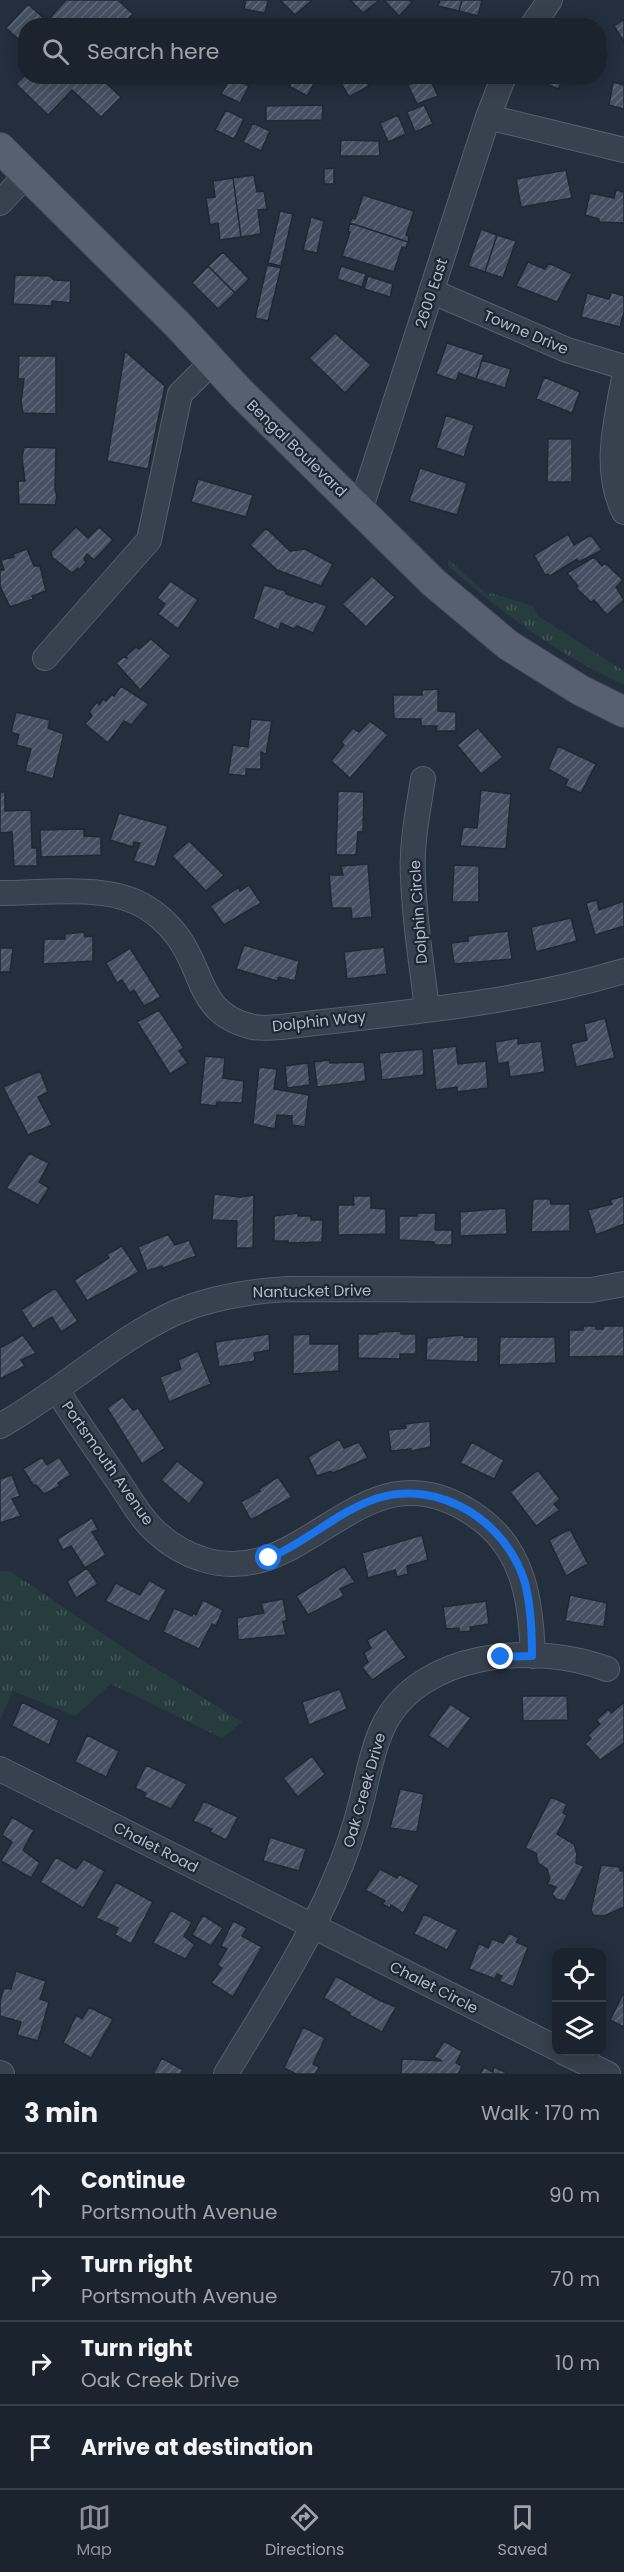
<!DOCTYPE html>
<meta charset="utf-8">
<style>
:root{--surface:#1b232e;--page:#242b36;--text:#f1f3f6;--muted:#a0a4aa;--line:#39404a;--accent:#8c9099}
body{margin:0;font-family:Poppins,sans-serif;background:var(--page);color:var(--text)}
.controls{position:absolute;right:18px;bottom:18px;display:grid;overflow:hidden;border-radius:12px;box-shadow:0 3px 15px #0003}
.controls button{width:54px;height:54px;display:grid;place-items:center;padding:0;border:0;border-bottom:2px solid var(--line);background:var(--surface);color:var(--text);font:30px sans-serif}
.stop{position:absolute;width:18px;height:18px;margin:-14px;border:4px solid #1a73e8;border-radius:50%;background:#fff}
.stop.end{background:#1a73e8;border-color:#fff;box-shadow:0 2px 6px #0008}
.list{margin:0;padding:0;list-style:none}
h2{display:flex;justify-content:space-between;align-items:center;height:78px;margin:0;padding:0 24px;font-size:26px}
h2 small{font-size:20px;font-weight:400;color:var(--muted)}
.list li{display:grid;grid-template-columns:39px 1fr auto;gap:18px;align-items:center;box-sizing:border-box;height:84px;padding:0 24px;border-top:2px solid var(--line)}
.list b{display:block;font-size:22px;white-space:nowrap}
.list p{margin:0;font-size:20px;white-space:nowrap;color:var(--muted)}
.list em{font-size:20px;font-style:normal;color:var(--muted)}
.icon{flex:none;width:33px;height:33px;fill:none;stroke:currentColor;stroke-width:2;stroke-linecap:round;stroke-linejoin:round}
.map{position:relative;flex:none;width:624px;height:2074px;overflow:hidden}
.search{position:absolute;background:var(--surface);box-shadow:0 3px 15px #0003;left:18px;right:18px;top:18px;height:66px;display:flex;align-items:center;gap:15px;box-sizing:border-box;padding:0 21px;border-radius:24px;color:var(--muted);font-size:22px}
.sheet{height:414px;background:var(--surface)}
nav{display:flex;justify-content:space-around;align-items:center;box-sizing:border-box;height:84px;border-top:2px solid var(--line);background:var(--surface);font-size:16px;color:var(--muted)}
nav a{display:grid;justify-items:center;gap:3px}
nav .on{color:var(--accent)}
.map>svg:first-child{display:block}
.grass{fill:url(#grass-tufts)}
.building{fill:url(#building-hatch);stroke:#1f2835;stroke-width:1.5}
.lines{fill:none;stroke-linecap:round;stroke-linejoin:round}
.minor-casing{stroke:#565f6c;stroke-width:26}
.major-casing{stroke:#414a57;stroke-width:32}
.minor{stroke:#38414e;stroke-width:24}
.major{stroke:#56606e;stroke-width:30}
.route{stroke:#1a73e8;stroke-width:8}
.labels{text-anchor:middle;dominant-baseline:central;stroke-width:4.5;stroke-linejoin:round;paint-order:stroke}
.street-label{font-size:15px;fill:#b4bcc9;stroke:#1d2633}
</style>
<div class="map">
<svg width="624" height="2074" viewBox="0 0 624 2074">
<defs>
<pattern id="grass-tufts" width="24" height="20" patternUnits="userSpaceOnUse" patternTransform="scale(1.5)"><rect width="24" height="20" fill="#263c3f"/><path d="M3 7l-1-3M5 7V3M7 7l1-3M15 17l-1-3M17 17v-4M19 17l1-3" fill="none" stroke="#435659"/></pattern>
<pattern id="building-hatch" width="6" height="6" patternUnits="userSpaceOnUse" patternTransform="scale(1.5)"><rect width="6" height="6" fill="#455162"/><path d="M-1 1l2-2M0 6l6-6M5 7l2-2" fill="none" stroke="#5d6877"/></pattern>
</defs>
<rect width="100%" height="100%" fill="#242f3e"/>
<!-- grass -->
<path class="grass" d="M448 559 488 595 491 593 533 606 538 616 624 671V685C559 655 502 613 448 566Z
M0 1571H10L139 1658 242 1722 222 1738 111 1684 75 1716 13 1691 0 1720Z"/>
<!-- building -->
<path class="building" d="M66 0H118L133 14 128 19 135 26H26V46L6 28 28 4 47 21Z
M246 0H268L265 13 244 9Z
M280 0H310L311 1 295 15Z
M350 0H378V1L363 13Z
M384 0H409L412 2 399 16Z
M440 0H462L459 11 438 6Z
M462 0H482L478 16 459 11Z
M623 20 624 21V42L614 26Z
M598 51 607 53 604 68 598 67Z
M26 74V76H112L106 83 121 97 101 117 72 90 48 115 16 84Z
M295 76H318L307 96 289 86Z
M340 76H363L369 86 349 97 338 78Z
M539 76H565L558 89 538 80Z
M231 77 249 86 240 103 221 94Z
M429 77 438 96 417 104 408 85Z
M613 82 624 85V109L609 105Z
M323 105 322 120 266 121V106Z
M424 105 433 124 415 132 407 112Z
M226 110 244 119 234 139 215 130Z
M398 115 406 134 388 142 380 123Z
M253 123 270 131 261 151 243 142Z
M341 140 379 141 380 156H340Z
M334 168V184H324V169Z
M566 170 572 198 521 207 516 179Z
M254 175 257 192 264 191 267 209 258 210 261 234 241 237 233 178Z
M233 178 241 237 220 240 218 223 210 225 206 198 215 197 213 181Z
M616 190 624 192V223L599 222V219L585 215 590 193 614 198Z
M363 195 414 211 406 235 409 236 408 242 350 223 352 218 355 219Z
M280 211 293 214 281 266 268 263Z
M311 217 324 221 317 253 303 250Z
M350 223 408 242 406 248 402 247 394 272 342 256 350 232 348 231Z
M481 229 497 235 485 272 468 266Z
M497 235 516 241 503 278 485 272Z
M223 252 249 279 235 293 208 266Z
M528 262 545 269 549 263 572 274 557 302 516 286Z
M267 265 281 268 268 321 255 318Z
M208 266 235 293 218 309 192 283Z
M341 266 366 274 362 287 337 279Z
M15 275 50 276 54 280 71 281 70 303 52 301V306L13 304Z
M368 276 393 284 390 297 364 289Z
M611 292 624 296V312L620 327 581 317 587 293 609 299Z
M335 333 371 365 345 393 309 358Z
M447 343 484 355 476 379 459 373 456 381 436 374Z
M125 351 165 386 148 469 107 461Z
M19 356H56V414L23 413 21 402 24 379H18Z
M482 360 511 369 505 388 476 379Z
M544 377 580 392 572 413 536 399Z
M446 415 474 425 464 457 436 448Z
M548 439H572V482H547Z
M24 447 56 448 55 489 57 497 55 505 19 504 18 481H25L22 458Z
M420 468 467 483 457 515 409 501Z
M198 479 253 495 246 517 191 502Z
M76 527 88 538 99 527 113 540 94 560 87 554 84 559 86 562 79 570 78 568 72 573 52 557 51 552Z
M266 528 290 551 305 549 333 564 321 586 277 570 250 545Z
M568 534 574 545 591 535 602 550 579 562 577 559 550 576 548 574 545 575 534 555Z
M27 549 34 566H40L46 591 32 596 33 599 10 607 0 586V570H4L1 560 14 557 13 554Z
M594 557 602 566 605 563 623 580 616 587 624 600 607 615 594 600 591 602 576 588 578 586 567 573Z
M372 576 395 597 366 627 342 604Z
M170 581 198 600 178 629 158 614 165 604 157 598Z
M264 585 286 591V594L313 603 314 601 327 606 313 633 297 626 294 629 281 623 279 630 253 619Z
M151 639 171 656 140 690 116 663 123 657 127 658 126 656 136 647 139 649Z
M121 686 149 704 131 725 124 721 108 743 85 724 92 716 89 712 97 702 99 705 103 699 106 701 112 694 114 696Z
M438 689V711L456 712V731H436L437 726H421V719H394L393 695H422V690Z
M16 712 50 720 48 728 64 734 53 779 25 771 31 749 16 745 19 735 11 732Z
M251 719 272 721 266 754 261 752V769H246V776L228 774 233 745 248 747Z
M370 721 388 735 350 778 331 761 344 745 341 742 353 728 359 732Z
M478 728 503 757 481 774 457 745Z
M558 746 596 764 581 793 565 786 568 780 548 769Z
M481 790 511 794 506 849 460 846 463 827 477 828Z
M338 791 364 792 363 832H358L356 855H336Z
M0 792H5V811L31 810 32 848H37V866H14L12 832 0 833Z
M119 813 168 826 155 867 133 861 140 843 134 842 133 847 110 840Z
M84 829V836L101 837V855L41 857 40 830Z
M189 841 224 875 206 891 172 856Z
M368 864 372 917 352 919 351 908H332L329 875H343L341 866Z
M454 865 479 866V902H452Z
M249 885 261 903 224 925 210 906 239 887 240 891Z
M597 900 599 910 624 901V926L595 935 586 903Z
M571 918 577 941 536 952 531 927Z
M508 931 512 959 454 964 451 943 468 941V936Z
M84 932 85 937 93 936V961L43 964 44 939H65V934Z
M244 945 299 961 295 981 279 977 277 981 236 969Z
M384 947 387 974 347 979 344 952Z
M0 948H13L10 972H0Z
M130 948 161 997 144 1006 134 990 130 993 122 980 117 983 106 963Z
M159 1010 184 1048 179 1051 188 1063 170 1074 137 1022Z
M605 1018 615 1058 576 1067 571 1044 587 1040 584 1024Z
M518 1038V1044L541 1041 545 1072 510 1077 508 1062 498 1064 495 1042Z
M456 1046 458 1064 486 1061 488 1088 457 1092V1087L436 1090 432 1049Z
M423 1049 424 1075 382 1080 379 1053Z
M205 1056 225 1058 223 1078 244 1081 242 1103 217 1102 216 1106 200 1104Z
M329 1060 330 1063 364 1062 366 1081 317 1087 314 1062Z
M308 1063 310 1085 287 1088 285 1066Z
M259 1067 277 1069 274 1089 309 1095 305 1127 292 1125V1116L277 1115 275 1129 253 1124Z
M40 1071 48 1092 38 1097 52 1125 28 1135 3 1087Z
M29 1153 49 1163 39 1182 49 1188 38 1205 6 1188Z
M214 1194 240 1197 254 1195 253 1248H236L237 1221 212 1220Z
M353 1196H371V1208L386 1209V1234L338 1235V1205H354Z
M624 1196V1224L596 1235 588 1210 612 1204 610 1200Z
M533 1199H550L551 1204H570V1231L531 1232Z
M506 1208 507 1234 460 1236V1212Z
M298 1213V1216H311V1220H323L322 1242 288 1243V1241H274V1216Z
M417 1213H436L435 1230H452V1245H434V1242L399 1240V1216H417Z
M168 1234 175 1245 189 1240 196 1256 163 1268 162 1266 147 1271 138 1247Z
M122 1246 139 1272 87 1301 74 1280 109 1258 107 1254Z
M55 1288 78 1321 61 1332 52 1317 33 1329 21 1310Z
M583 1326H596V1329H603V1326H624V1356L569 1357V1330H583Z
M401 1331V1334H416V1354H400V1359L358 1358V1334H378V1332Z
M269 1334 270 1350 254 1353 255 1361 219 1367 215 1342Z
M310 1334V1344H339V1371L293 1374V1335Z
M23 1335 36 1353 21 1360 25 1366 0 1379V1348Z
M464 1335V1337H478V1362L426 1360 427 1338Z
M500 1337H555L556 1363 499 1365Z
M198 1351 211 1384 169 1402 160 1377 181 1369 178 1360Z
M123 1397 133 1410 138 1408 165 1448 142 1464 107 1408Z
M430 1421 431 1447 411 1451V1449L391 1451 388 1430 406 1428 405 1424Z
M339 1439 344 1448 359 1442 368 1458 333 1473 331 1471 317 1476 308 1457Z
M472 1442 504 1460 494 1479 460 1463Z
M42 1457 47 1465 59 1457 71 1475 58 1483 60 1486 44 1494 36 1485 34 1486 23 1469Z
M177 1461 205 1483 189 1504 161 1480Z
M538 1470 560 1499 554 1504 560 1510 536 1526 510 1492Z
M12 1475 20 1496 12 1499 21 1516 0 1523V1479Z
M278 1477 292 1497 251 1520 241 1502 260 1491 259 1489Z
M92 1518 98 1530 92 1532 106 1555 85 1568 71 1546 63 1550 57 1539Z
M570 1529 588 1564 566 1576 549 1540Z
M422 1535 428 1560 407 1566 408 1574 397 1577 395 1570 368 1578 362 1553Z
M344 1566 355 1582 340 1589 344 1596 308 1615 296 1596Z
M87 1568 98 1584 76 1598 67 1581Z
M149 1580 166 1590 149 1622 105 1601 116 1583 140 1595Z
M570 1595 607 1603 604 1627 565 1621Z
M283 1599 287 1620 283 1622 286 1635 238 1640 237 1618 264 1613 261 1603Z
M203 1600 223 1610 216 1626 212 1624 199 1649 163 1632 174 1608 192 1616 193 1613 196 1615Z
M486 1601 489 1624 470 1627 471 1631 459 1632V1628L446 1629 443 1607Z
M386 1629 406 1657 372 1680 362 1667 368 1662 364 1653 371 1648 367 1640Z
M340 1689 347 1709 309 1725 302 1702Z
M522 1696H567L568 1720 523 1721Z
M22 1702 59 1720 49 1745 12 1726Z
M624 1702V1743L600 1760 585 1744 591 1739 588 1735 600 1724 596 1720 609 1709 611 1713Z
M450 1704 471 1718 448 1749 428 1735Z
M87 1735 119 1751 106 1777 75 1762Z
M312 1756 325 1774 298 1797 283 1778Z
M146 1765 187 1784 171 1809 144 1797 146 1793 135 1788Z
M400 1789 424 1794 417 1832 390 1828Z
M551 1797 567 1804 563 1813 567 1815 557 1834 574 1844 577 1854 576 1863 584 1866 565 1901 556 1899 552 1894 556 1887 547 1884 550 1879 547 1869 538 1863 536 1853 525 1848Z
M204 1801 238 1817 226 1840 210 1832 212 1829 193 1821Z
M12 1817 34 1830 23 1850 40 1863 31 1878 1 1861 12 1842 2 1835Z
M270 1837 306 1849 299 1871 263 1861Z
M56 1857 76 1869 84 1859 105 1871 83 1908 40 1882Z
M601 1865 620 1867V1871H623L624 1866V1907L604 1916 593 1915 591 1910Z
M380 1869 397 1878 399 1874 419 1885 403 1913 391 1905 390 1908 382 1904 385 1901 365 1890Z
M116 1882 153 1902 131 1944 115 1935 118 1928 96 1918Z
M171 1910 192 1922 184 1936 195 1945 185 1959 153 1943Z
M424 1914 458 1930 447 1950 414 1934Z
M203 1915 223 1928 211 1946 192 1935Z
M233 1921 247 1928 242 1936 262 1947 233 1997 211 1983 222 1968 217 1965 227 1949 221 1946Z
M509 1933 519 1938 516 1942 528 1947 513 1987 499 1981 502 1976 497 1974 495 1979 469 1969 479 1943 488 1948 492 1939 503 1943Z
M16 1971 46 1981 40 1999 49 2002 38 2041 17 2035 21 2022 0 2016V2001L4 1988 11 1989Z
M336 1976 379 2000 396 2007 382 2032 349 2015 350 2013 324 1998Z
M623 1994H624V2027L610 2020Z
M89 2007 113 2019 91 2058 63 2043 76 2015 82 2019Z
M303 2027 325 2038 313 2064 319 2067 315 2074H296L284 2068Z
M444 2041 462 2051 456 2063 462 2066 458 2074H401L402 2059 442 2061 434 2057Z
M162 2058 183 2070 181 2074H153Z
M484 2067 493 2072 494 2067 509 2074H480Z"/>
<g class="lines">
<!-- minor casing -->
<g class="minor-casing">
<path id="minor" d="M532 26 550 0
M488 117 624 150
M0 203 27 174
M431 291 567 350 624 367
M624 378C616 421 603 470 624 512
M360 510 488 117 504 76
M45 658 149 540 180 394 211 363
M423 779C418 811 411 844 413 876 414 921 422 965 427 1009
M0 893C41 893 99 885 136 902 152 909 168 923 178 937 205 973 197 1014 253 1027 262 1029 272 1027 281 1027 396 1013 512 1005 624 971
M57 1390C76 1421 98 1451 118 1481 130 1498 140 1518 156 1532 169 1544 185 1554 202 1559 309 1594 363 1433 479 1518 525 1551 531 1604 533 1656
M0 1426C60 1393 116 1339 177 1312 213 1297 251 1291 289 1289L591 1290 624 1284
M0 1769 556 2048
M563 2052 608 2074
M0 2073 2 2074
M226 2074C263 2012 304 1951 333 1884 345 1857 355 1828 362 1799 368 1775 372 1751 382 1729 418 1650 536 1642 607 1669"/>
</g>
<!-- major casing -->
<g class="major-casing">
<path id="major" d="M0 148 179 326 240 392 434 583 508 645 580 690 624 712"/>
</g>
<!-- minor -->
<use href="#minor" class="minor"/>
<!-- major -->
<use href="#major" class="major"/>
</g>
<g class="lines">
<!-- route -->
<path class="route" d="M269 1558C307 1542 338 1511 378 1498 440 1479 507 1522 525 1583 531 1606 532 1632 532 1656L501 1657"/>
</g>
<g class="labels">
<!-- street labels -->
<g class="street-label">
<text transform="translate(431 293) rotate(-72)">2600 East</text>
<text transform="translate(526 332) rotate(23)">Towne Drive</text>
<text transform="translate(297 448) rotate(44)">Bengal Boulevard</text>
<text transform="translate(418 912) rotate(-94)">Dolphin Circle</text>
<text transform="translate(319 1021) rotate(-6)">Dolphin Way</text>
<text transform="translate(312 1291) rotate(-1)">Nantucket Drive</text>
<text transform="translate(108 1463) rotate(55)">Portsmouth Avenue</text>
<text transform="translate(364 1790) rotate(-74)">Oak Creek Drive</text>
<text transform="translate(156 1847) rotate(27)">Chalet Road</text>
<text transform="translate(434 1987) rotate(27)">Chalet Circle</text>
</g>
</g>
</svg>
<div class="controls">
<button><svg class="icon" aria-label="locate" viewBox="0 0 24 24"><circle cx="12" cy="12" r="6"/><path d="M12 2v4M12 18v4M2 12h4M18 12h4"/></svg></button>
<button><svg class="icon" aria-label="layers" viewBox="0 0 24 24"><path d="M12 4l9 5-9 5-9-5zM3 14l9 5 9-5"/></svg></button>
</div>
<div class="stop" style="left:269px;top:1558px"></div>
<div class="stop end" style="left:501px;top:1657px"></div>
<div class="search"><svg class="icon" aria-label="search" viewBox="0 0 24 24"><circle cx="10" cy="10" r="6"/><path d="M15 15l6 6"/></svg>Search here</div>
</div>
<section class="sheet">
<h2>3 min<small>Walk · 170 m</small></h2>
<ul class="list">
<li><svg class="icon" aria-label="ahead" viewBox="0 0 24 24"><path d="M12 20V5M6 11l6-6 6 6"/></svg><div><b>Continue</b><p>Portsmouth Avenue</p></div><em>90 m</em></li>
<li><svg class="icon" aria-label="right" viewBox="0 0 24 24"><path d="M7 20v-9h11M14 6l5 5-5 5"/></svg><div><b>Turn right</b><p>Portsmouth Avenue</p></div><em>70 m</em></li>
<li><svg class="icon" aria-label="right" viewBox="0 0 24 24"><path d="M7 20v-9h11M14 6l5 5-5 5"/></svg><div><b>Turn right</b><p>Oak Creek Drive</p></div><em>10 m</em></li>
<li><svg class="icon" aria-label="arrive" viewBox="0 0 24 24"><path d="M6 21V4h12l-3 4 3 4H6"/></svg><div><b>Arrive at destination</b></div></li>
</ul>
</section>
<nav>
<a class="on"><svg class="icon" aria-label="map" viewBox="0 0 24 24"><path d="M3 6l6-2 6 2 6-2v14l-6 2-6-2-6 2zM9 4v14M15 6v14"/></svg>Map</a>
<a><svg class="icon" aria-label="directions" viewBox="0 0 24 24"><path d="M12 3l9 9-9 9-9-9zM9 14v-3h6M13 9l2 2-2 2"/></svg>Directions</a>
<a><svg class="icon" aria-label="saved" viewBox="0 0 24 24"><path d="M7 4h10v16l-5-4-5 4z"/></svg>Saved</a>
</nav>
